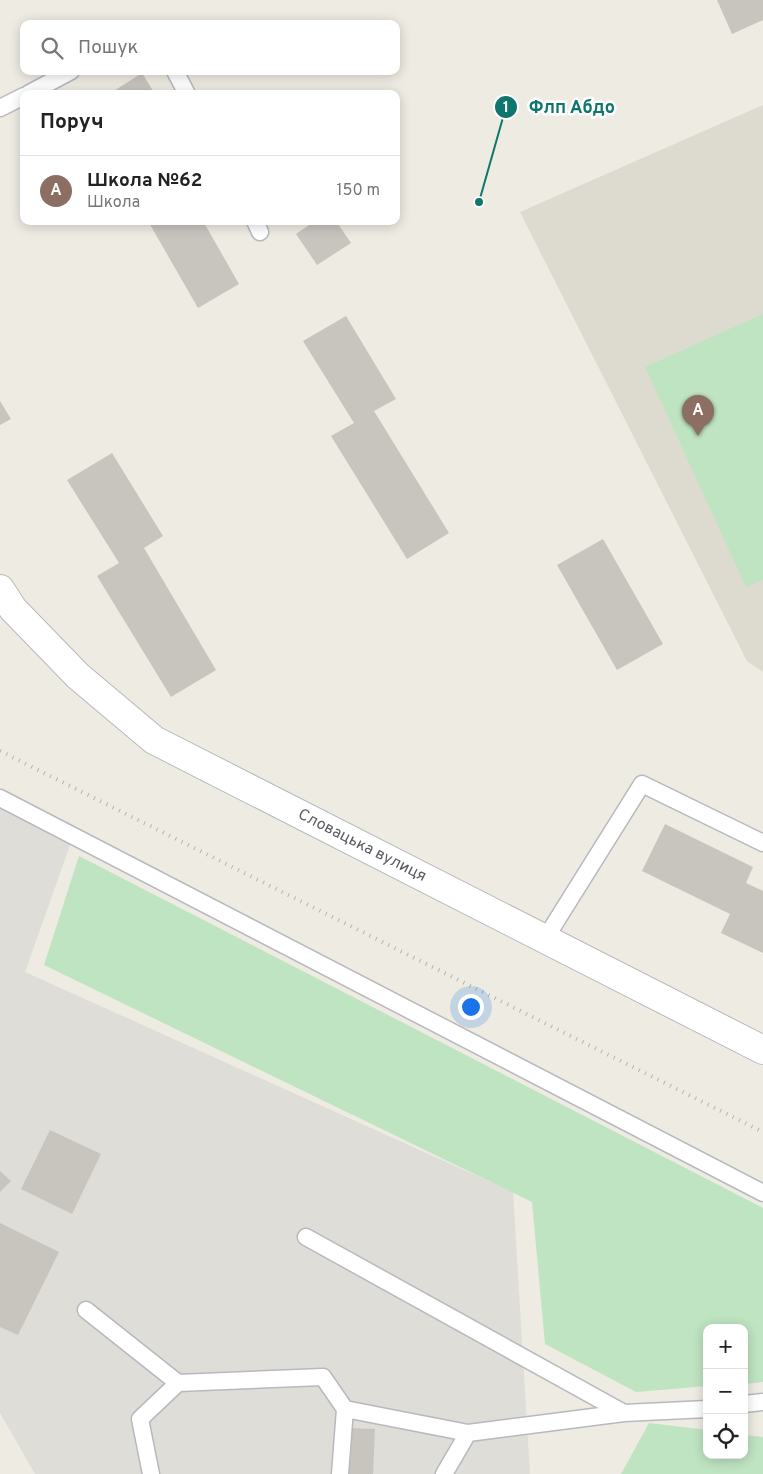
<!DOCTYPE html>
<html lang="uk">
<meta charset="utf-8">
<style>
:root{--surface:#fff;--page:#f6f6f6;--text:#222;--muted:#767676;--line:#e0e0e0;--accent:#e34c32}
body{margin:0;font-family:Overpass,sans-serif;background:var(--page);color:var(--text)}
.controls{position:absolute;right:15px;bottom:15px;display:grid;overflow:hidden;border-radius:10px;box-shadow:0 2px 12px #0003}
.controls button{width:45px;height:45px;display:grid;place-items:center;padding:0;border:0;border-bottom:1px solid var(--line);background:var(--surface);color:var(--text);font:25px sans-serif}
.you{position:absolute;left:470px;top:1006px;width:18px;height:18px;margin:-12px;border:4px solid #fff;border-radius:50%;background:#1a73e8;box-shadow:0 0 0 8px #1a73e833}
.badge{display:grid;place-items:center;width:32px;height:32px;border-radius:50%;background:var(--accent);color:#fff;font-size:16px;font-weight:700}
.pin{position:absolute;translate:-50% -41px;filter:drop-shadow(0 1px 2px #0008)}
.pin::after{content:'';position:absolute;top:26px;width:18px;height:15px;background:inherit;clip-path:polygon(0 0,100% 0,50% 100%)}
.list{margin:0;padding:0;list-style:none}
h2{display:flex;justify-content:space-between;align-items:center;height:65px;margin:0;padding:0 20px;font-size:21px}
h2 small{font-size:16px;font-weight:400;color:var(--muted)}
.list li{display:grid;grid-template-columns:32px 1fr auto;gap:15px;align-items:center;box-sizing:border-box;height:70px;padding:0 20px;border-top:1px solid var(--line)}
.list b{display:block;font-size:19px;white-space:nowrap}
.list p{margin:0;font-size:16px;white-space:nowrap;color:var(--muted)}
.list em{font-size:16px;font-style:normal;color:var(--muted)}
.icon{flex:none;width:28px;height:28px;fill:none;stroke:currentColor;stroke-width:2;stroke-linecap:round;stroke-linejoin:round}
.map{position:relative;flex:none;width:763px;height:1474px;overflow:hidden}
.search{position:absolute;background:var(--surface);box-shadow:0 2px 12px #0003;left:20px;top:20px;width:380px;height:55px;display:flex;align-items:center;gap:12px;box-sizing:border-box;padding:0 18px;border-radius:10px;color:var(--muted);font-size:19px}
.panel{position:absolute;background:var(--surface);box-shadow:0 2px 12px #0003;left:20px;top:90px;width:380px;height:135px;border-radius:10px}
.map>svg:first-child{display:block}
.industrial{fill:#deddd7}
.education{fill:#dddad0}
.green{fill:#bfe4c2}
.building{fill:#c8c5bf}
.lines{fill:none;stroke-linecap:round;stroke-linejoin:round}
.service-casing{stroke:#b7b9be;stroke-width:19}
.minor-casing{stroke:#b7b9be;stroke-width:30}
.service{stroke:#fff;stroke-width:16}
.minor{stroke:#fff;stroke-width:28}
.rail{stroke:#b3b4b4;stroke-width:4;stroke-dasharray:1 6;stroke-linecap:butt}
.labels{text-anchor:middle;dominant-baseline:central;stroke-width:5;stroke-linejoin:round;paint-order:stroke}
.street-label{font-size:16px;fill:#5a5d62;stroke:#fff}
.leader{fill:none;stroke:#0f766e;stroke-width:2}
.callout-dot{fill:#0f766e;stroke:#fff;stroke-width:2}
.mark-label{font-size:15px;text-anchor:middle;font-weight:bold;fill:#fff}
.callout-label{font-size:18px;text-anchor:middle;font-weight:bold;fill:#0f766e;stroke:#fff;stroke-width:5;stroke-linejoin:round;paint-order:stroke}
</style>
<div class="map">
<svg width="763" height="1474" viewBox="0 0 763 1474">
<rect width="100%" height="100%" fill="#edebe2"/>
<!-- industrial -->
<path class="industrial" d="M0 799 74 834 25 972 513 1192 530 1474H35L0 1413Z"/>
<!-- education -->
<path class="education" d="M763 105V672L747 661 520 212Z"/>
<!-- green -->
<path class="green" d="M763 314V580L746 587 645 367Z
M79 856 763 1208V1382L744 1384V1328H707V1386L636 1392 545 1344 532 1202 44 965Z
M649 1423 707 1430V1455H744V1435L763 1437V1474H621Z"/>
<!-- building -->
<path class="building" d="M717 0H763V20L732 34Z
M142 73 155 94H109Z
M148 221H203L239 284 198 308Z
M315 221H336L351 243 317 265 296 234Z
M346 316 396 399 374 411 449 533 407 559 331 436 354 423 303 341Z
M0 401 11 419 0 425Z
M112 453 163 536 144 548 216 670 171 697 97 576 119 563 67 480Z
M603 539 663 644 617 670 557 565Z
M665 824 753 867 746 883 763 891V953L721 933 730 914 642 871Z
M50 1130 101 1154 72 1214 21 1189Z
M0 1171 11 1181 0 1192Z
M0 1223 59 1252 18 1335 0 1327Z
M349 1428 375 1429 373 1474H346Z"/>
<g class="lines">
<!-- service casing -->
<g class="service-casing">
<path id="service" d="M175 71 187 94
M28 94 71 71
M0 108 24 96
M255 221 260 232
M0 798 763 1193
M545 939 642 784 763 843
M306 1237 624 1413 707 1409
M86 1310 178 1383 323 1377 345 1409 468 1433 624 1413
M744 1404 763 1402
M151 1474 140 1419 178 1383
M340 1474 345 1409
M444 1474 468 1433"/>
</g>
<!-- minor casing -->
<g class="minor-casing">
<g id="minor">
<path id="s1" d="M0 589 13 609 78 676 154 740 763 1050"/>
</g>
</g>
<!-- service -->
<use href="#service" class="service"/>
<!-- minor -->
<use href="#minor" class="minor"/>
<!-- rail -->
<path class="rail" d="M0 751 763 1132"/>
</g>
<g class="labels">
<!-- street labels -->
<g class="street-label">
<text stroke="none"><textPath href="#s1" startOffset="450">Словацька вулиця</textPath></text>
</g>
</g>
<!-- callouts -->
<path class="leader" d="M479 202L506 107"/>
<g class="callout-dot">
<circle cx="479" cy="202" r="5"/>
<circle cx="506" cy="107" r="12"/>
</g>
<g class="mark-label">
<text x="506" y="112">1</text>
</g>
<g class="callout-label">
<text x="572" y="113">Флп Абдо</text>
</g>
</svg>
<div class="controls">
<button>+</button>
<button>−</button>
<button><svg class="icon" aria-label="locate" viewBox="0 0 24 24"><circle cx="12" cy="12" r="6"/><path d="M12 2v4M12 18v4M2 12h4M18 12h4"/></svg></button>
</div>
<div class="you"></div>
<div class="pin badge" style="left:698px;top:436px;background:#8d6e63">A</div>
<div class="search"><svg class="icon" aria-label="search" viewBox="0 0 24 24"><circle cx="10" cy="10" r="6"/><path d="M15 15l6 6"/></svg>Пошук</div>
<section class="panel">
<h2>Поруч<small></small></h2>
<ul class="list">
<li><span class="badge" style="background:#8d6e63">A</span><div><b>Школа №62</b><p>Школа</p></div><em>150 m</em></li>
</ul>
</section>
</div>
